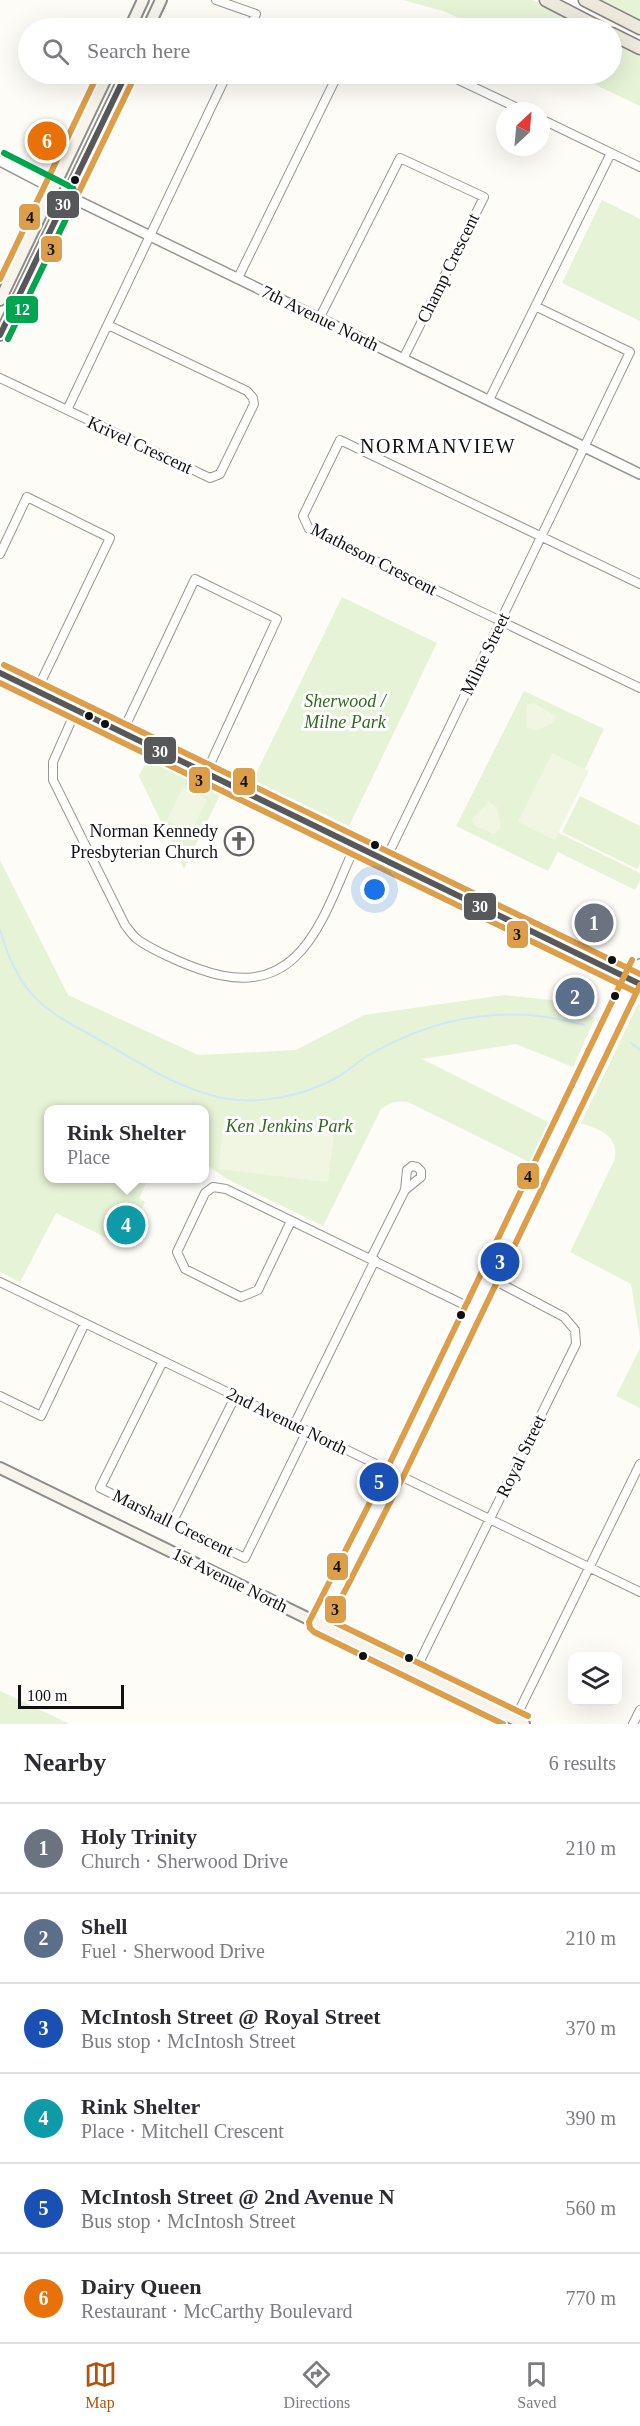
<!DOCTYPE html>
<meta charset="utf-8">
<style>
:root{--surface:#fff;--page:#f2f2f3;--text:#2b2b33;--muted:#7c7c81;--line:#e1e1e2;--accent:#b45309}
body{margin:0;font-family:"Times New Roman",serif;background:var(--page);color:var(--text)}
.controls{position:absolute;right:18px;bottom:18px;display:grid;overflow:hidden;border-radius:12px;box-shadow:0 6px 24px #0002}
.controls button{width:54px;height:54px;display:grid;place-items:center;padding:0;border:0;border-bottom:2px solid var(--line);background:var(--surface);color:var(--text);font:30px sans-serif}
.compass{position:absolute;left:496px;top:102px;width:54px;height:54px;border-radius:50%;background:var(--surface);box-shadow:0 6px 24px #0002;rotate:26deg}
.scale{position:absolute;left:18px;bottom:15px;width:106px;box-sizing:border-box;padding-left:6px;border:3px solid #111;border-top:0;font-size:16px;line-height:21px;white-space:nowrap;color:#111;-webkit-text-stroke:4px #fff;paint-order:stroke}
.you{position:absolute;left:375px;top:890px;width:21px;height:21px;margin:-15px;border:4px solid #fff;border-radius:50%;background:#1a73e8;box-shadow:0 0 0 9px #1a73e833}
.badge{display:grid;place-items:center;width:39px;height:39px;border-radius:50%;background:var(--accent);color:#fff;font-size:20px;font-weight:700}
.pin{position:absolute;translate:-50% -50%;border:3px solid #fff;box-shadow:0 2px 6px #0006}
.popup{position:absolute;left:44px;top:1105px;width:165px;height:78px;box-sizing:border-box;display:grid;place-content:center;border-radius:12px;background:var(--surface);filter:drop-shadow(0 2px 4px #0005);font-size:20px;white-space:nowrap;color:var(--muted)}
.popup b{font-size:22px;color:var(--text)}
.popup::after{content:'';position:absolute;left:50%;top:100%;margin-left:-12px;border:12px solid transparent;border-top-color:var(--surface)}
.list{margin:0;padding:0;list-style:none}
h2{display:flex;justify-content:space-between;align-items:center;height:78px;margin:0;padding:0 24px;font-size:26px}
h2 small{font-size:20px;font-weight:400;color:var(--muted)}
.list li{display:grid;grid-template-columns:39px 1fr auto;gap:18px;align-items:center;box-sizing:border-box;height:90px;padding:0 24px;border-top:2px solid var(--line)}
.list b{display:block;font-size:22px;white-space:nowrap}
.list p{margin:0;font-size:20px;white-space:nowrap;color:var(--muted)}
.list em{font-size:20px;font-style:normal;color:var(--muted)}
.icon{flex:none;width:33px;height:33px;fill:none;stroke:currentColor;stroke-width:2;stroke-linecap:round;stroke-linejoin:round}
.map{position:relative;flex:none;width:640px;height:1724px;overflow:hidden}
.search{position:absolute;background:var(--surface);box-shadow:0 6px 24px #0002;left:18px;right:18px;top:18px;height:66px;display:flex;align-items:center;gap:15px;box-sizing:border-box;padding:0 21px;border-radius:33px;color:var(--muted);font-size:22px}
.sheet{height:618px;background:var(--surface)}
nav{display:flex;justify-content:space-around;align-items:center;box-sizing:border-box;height:84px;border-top:2px solid var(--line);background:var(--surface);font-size:16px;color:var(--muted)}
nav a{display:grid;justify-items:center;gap:3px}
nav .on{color:var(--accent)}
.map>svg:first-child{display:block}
.green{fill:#e7f3d7}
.pitch{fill:#f0f6e1}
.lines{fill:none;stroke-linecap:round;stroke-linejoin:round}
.stream{stroke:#cde8f7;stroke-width:2}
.minor-casing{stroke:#979795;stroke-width:10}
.tertiary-casing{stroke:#979795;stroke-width:12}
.secondary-casing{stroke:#8e8d8b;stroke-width:14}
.primary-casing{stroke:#858482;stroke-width:15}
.minor{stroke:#fffffe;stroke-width:8}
.tertiary{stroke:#fffffe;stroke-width:9}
.secondary{stroke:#f6f4eb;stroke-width:10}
.primary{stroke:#ede9dc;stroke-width:12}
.bus-1-casing{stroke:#fff;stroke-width:10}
.bus-2-casing{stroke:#fff;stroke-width:10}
.bus-3-casing{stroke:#fff;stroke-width:10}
.bus-4-casing{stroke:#fff;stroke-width:10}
.bus-1{stroke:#57585a;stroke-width:6}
.bus-2{stroke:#dc9e49;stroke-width:6}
.bus-3{stroke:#dc9e49;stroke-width:6}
.bus-4{stroke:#00a54f;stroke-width:6}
.bus-dot{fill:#111;stroke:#fff;stroke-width:2}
.labels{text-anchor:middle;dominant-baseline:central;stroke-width:6;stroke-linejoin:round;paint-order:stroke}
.street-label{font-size:18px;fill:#111;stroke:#fff}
.park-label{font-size:18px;font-style:italic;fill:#2f6b1f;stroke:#fff}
.poi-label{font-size:18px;fill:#111;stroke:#fff;text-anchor:end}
.neighbourhood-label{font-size:20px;letter-spacing:1.5px;fill:#111;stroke:#fff}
.line-badge{stroke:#fff;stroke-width:2}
.badge-label{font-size:16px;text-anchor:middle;font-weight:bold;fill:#fff}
.pale-badge-label{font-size:16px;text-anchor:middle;font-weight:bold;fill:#111}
</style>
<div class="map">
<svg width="640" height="1724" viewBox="0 0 640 1724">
<rect width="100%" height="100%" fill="#fdfcf7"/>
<!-- green -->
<path class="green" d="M403 0H532L589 28H479L446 12Z
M600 0H640V21Z
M612 40 640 54V106L573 74H612Z
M602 200 640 219V321L562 283Z
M342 597 437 643 349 826 253 780Z
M524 691 604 729 555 831 640 873V881L635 890 558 852 548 871 456 826Z
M147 760 220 795 184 869 139 776Z
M580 796 640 826V864L637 869 562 832Z
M0 860 68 995 198 1055 296 1050 364 1015 504 995 561 1001 595 1018 573 1067 516 1044 422 1059 552 1124 533 1164 408 1102C397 1101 390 1102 381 1109L323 1226 227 1179 204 1163V1110H48V1178L148 1179 139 1198 145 1202 131 1230 125 1227 117 1243 56 1213 20 1282 0 1272Z
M638 1004 640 1005V1338L631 1284 570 1252 614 1161C620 1136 601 1130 581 1123Z
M640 1348V1408L616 1396Z
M0 1691 70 1724H0Z"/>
<!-- pitch -->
<path class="pitch" d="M534 703 556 716 554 723 535 731 526 727 527 705Z
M552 753 589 771 555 840 518 822Z
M183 787 207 799 191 832 167 820Z
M489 802 497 807 501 828 494 834 475 826 472 819Z
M224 1121 334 1134 328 1182 218 1169Z"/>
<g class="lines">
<!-- stream -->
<path class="stream" d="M0 930C21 1000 45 1010 107 1044 143 1065 180 1089 222 1098 260 1105 303 1096 336 1078 349 1070 360 1060 374 1052 441 1015 510 1004 584 1025
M631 1043 640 1050"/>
<!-- minor casing -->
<g class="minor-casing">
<path id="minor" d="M216 0 256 14 249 28
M446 74 524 111
M541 119 640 167
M238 278 338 74
M319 319 400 158 484 197 404 357
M0 378 210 478 220 474 254 404 253 398 247 391 108 325
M489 400 611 153
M67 410 227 74
M0 554 27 497 110 538 37 690
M640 584 340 440 303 516 309 529 640 688
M76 710 53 762V780L125 925C129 930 133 936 137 939 150 949 184 964 199 969 301 1006 322 919 355 846
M122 733 195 579 277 619 206 773
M385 861 630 352 537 307
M291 1221 258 1290 241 1297 185 1269 177 1252 205 1193 213 1187 226 1189 475 1310
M371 1258 405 1190 407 1170 412 1166 417 1167 421 1171V1177L405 1190
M0 1282 640 1592
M163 1361 100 1488 245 1558 307 1431
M0 1396 41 1416 85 1323
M294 1425 375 1260
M172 1523 235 1397
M415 1671 576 1344 575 1330 564 1317 490 1278
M515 1719 640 1464
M633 1724 640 1710"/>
</g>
<!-- tertiary casing -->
<g class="tertiary-casing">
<path id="tertiary" d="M0 161 52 188
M68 196 640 474
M0 673 640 984
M318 1624 395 1473 640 964"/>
</g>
<!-- secondary casing -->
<g class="secondary-casing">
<path id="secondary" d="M130 28 143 0
M148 28 161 0
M0 300 108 74
M0 335 126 74
M0 1468 524 1724"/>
</g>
<!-- primary casing -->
<g class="primary-casing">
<path id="primary" d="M546 0 600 28
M585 0 640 28
M612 34 640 48"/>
</g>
<!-- minor -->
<use href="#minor" class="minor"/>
<!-- tertiary -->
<use href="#tertiary" class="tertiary"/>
<!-- secondary -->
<use href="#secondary" class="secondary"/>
<!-- primary -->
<use href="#primary" class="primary"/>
<!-- bus-1 casing -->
<g class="bus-1-casing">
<path id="bus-1" d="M0 335 126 74
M0 673 640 984"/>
</g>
<!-- bus-2 casing -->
<g class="bus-2-casing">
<path id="bus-2" d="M8 339 134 78
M0 683 636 992
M528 1716 330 1620 403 1477 640 985"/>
</g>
<!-- bus-3 casing -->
<g class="bus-3-casing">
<path id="bus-3" d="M0 279 98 74
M4 665 640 974
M503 1724 314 1632 310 1628 309 1622 387 1469 632 960"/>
</g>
<!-- bus-4 casing -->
<g class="bus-4-casing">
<path id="bus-4" d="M4 153 73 188 77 196 8 339"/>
</g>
<!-- bus-1 -->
<use href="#bus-1" class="bus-1"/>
<!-- bus-2 -->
<use href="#bus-2" class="bus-2"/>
<!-- bus-3 -->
<use href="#bus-3" class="bus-3"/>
<!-- bus-4 -->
<use href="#bus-4" class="bus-4"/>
</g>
<!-- icons -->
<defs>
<g id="church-ring" transform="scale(1.5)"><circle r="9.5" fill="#fff" stroke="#646362" stroke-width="1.5"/><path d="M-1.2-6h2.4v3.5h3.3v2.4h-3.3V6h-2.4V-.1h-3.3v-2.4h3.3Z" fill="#646362"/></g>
</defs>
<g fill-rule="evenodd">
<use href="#church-ring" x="239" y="841"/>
</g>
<!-- markers -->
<g class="bus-dot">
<circle cx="75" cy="180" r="5"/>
<circle cx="89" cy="716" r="5"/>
<circle cx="105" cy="724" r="5"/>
<circle cx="375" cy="845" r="5"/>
<circle cx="612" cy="960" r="5"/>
<circle cx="615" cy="996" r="5"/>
<circle cx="461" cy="1315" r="5"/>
<circle cx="363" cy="1656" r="5"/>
<circle cx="409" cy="1658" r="5"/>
</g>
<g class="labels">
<!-- street labels -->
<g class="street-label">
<text transform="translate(448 268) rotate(-64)">Champ Crescent</text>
<text transform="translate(320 318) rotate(26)">7th Avenue North</text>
<text transform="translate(140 445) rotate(25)">Krivel Crescent</text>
<text transform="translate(374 559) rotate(27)">Matheson Crescent</text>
<text transform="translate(485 654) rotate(-64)">Milne Street</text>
<text transform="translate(287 1421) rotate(26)">2nd Avenue North</text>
<text transform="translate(521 1456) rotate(-64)">Royal Street</text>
<text transform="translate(173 1523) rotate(26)">Marshall Crescent</text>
<text transform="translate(230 1580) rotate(26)">1st Avenue North</text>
</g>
<!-- park labels -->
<g class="park-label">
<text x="345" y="701">Sherwood /<tspan x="345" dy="21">Milne Park</tspan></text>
<text x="289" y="1126">Ken Jenkins Park</text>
</g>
<!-- poi labels -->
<g class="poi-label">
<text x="218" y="831">Norman Kennedy<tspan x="218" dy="21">Presbyterian Church</tspan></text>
</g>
<!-- neighbourhood labels -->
<g class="neighbourhood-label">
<text x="438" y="446">NORMANVIEW</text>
</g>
</g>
<g class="line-badge">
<rect x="46" y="190" width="34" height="29" rx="6" fill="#57585a"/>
<rect x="18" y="203" width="23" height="28" rx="6" fill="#dc9e49"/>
<rect x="40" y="235" width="23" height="28" rx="6" fill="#dc9e49"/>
<rect x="5" y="295" width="34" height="29" rx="6" fill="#00a54f"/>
<rect x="143" y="736" width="34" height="29" rx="6" fill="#57585a"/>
<rect x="188" y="766" width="23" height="28" rx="6" fill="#dc9e49"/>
<rect x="232" y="767" width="24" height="29" rx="6" fill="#dc9e49"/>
<rect x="463" y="892" width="34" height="29" rx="6" fill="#57585a"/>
<rect x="506" y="920" width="23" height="29" rx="6" fill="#dc9e49"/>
<rect x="516" y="1162" width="24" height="28" rx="6" fill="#dc9e49"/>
<rect x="326" y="1552" width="23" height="29" rx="6" fill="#dc9e49"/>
<rect x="324" y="1595" width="23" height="29" rx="6" fill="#dc9e49"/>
</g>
<g class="badge-label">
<text x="63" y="210">30</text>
<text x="22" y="315">12</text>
<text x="160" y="757">30</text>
<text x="480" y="912">30</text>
</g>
<g class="pale-badge-label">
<text x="30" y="223">4</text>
<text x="51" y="255">3</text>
<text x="199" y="786">3</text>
<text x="244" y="787">4</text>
<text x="517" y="940">3</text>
<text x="528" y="1182">4</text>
<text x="337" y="1572">4</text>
<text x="335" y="1615">3</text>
</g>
</svg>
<div class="controls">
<button><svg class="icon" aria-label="layers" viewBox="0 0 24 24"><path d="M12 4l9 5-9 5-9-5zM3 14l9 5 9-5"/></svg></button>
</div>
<svg class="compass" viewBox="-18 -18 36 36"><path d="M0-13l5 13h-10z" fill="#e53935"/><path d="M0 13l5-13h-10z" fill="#7c7c81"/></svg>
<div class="scale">100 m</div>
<div class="you"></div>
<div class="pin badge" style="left:594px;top:923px;background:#6b7280">1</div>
<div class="pin badge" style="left:575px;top:997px;background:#5c6f8a">2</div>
<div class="pin badge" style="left:500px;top:1262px;background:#1a4fb4">3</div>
<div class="pin badge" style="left:126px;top:1225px;background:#0f9aa8">4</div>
<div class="popup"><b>Rink Shelter</b>Place</div>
<div class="pin badge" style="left:379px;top:1482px;background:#1a4fb4">5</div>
<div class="pin badge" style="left:47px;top:141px;background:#e8710a">6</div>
<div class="search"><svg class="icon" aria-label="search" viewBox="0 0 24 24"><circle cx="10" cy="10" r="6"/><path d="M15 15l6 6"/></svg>Search here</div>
</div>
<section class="sheet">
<h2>Nearby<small>6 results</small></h2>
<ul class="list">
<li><span class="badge" style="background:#6b7280">1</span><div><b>Holy Trinity</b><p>Church · Sherwood Drive</p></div><em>210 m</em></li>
<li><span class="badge" style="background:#5c6f8a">2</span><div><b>Shell</b><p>Fuel · Sherwood Drive</p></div><em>210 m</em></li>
<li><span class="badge" style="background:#1a4fb4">3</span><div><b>McIntosh Street @ Royal Street</b><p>Bus stop · McIntosh Street</p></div><em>370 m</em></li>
<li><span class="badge" style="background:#0f9aa8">4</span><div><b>Rink Shelter</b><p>Place · Mitchell Crescent</p></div><em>390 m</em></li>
<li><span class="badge" style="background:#1a4fb4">5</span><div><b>McIntosh Street @ 2nd Avenue N</b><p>Bus stop · McIntosh Street</p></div><em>560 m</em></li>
<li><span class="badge" style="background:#e8710a">6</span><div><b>Dairy Queen</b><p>Restaurant · McCarthy Boulevard</p></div><em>770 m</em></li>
</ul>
</section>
<nav>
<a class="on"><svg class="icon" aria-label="map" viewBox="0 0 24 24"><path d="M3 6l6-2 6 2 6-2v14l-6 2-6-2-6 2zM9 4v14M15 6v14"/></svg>Map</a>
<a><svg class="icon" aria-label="directions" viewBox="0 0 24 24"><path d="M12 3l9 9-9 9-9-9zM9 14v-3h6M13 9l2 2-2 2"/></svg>Directions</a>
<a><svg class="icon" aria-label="saved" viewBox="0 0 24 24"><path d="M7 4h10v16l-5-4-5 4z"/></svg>Saved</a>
</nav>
